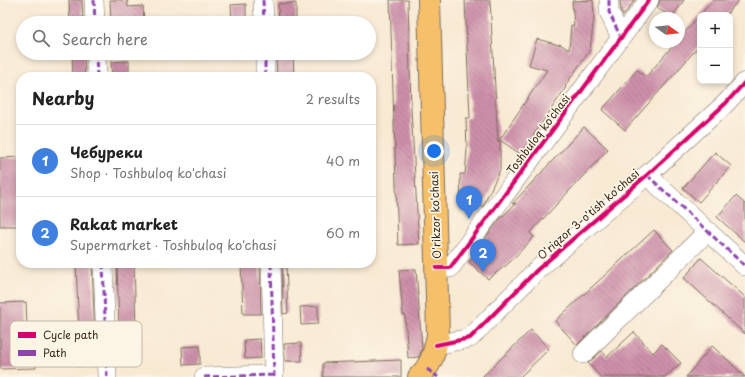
<!DOCTYPE html>
<meta charset="utf-8">
<style>
:root{--surface:#fff;--page:#f6f6f6;--text:#222;--muted:#767676;--line:#e0e0e0;--accent:#db2777}
body{margin:0;font-family:"Playpen Sans",sans-serif;background:var(--page);color:var(--text)}
.controls{position:absolute;right:12px;top:12px;display:grid;overflow:hidden;border-radius:8px;box-shadow:0 2px 6px #0003}
.controls button{width:36px;height:36px;display:grid;place-items:center;padding:0;border:0;border-bottom:1px solid var(--line);background:var(--surface);color:var(--text);font:20px sans-serif}
.compass{position:absolute;left:649px;top:12px;width:36px;height:36px;border-radius:50%;background:var(--surface);box-shadow:0 2px 6px #0003;rotate:105deg}
.you{position:absolute;left:434px;top:151px;width:14px;height:14px;margin:-10px;border:3px solid #fff;border-radius:50%;background:#1a73e8;box-shadow:0 0 0 6px #1a73e833}
.badge{display:grid;place-items:center;width:26px;height:26px;border-radius:50%;background:var(--accent);color:#fff;font-size:13px;font-weight:700}
.pin{position:absolute;translate:-50% -33px;filter:drop-shadow(0 1px 2px #0008)}
.pin::after{content:'';position:absolute;top:21px;width:14px;height:12px;background:inherit;clip-path:polygon(0 0,100% 0,50% 100%)}
.list{margin:0;padding:0;list-style:none}
h2{display:flex;justify-content:space-between;align-items:center;height:52px;margin:0;padding:0 16px;font-size:17px}
h2 small{font-size:13px;font-weight:400;color:var(--muted)}
.list li{display:grid;grid-template-columns:26px 1fr auto;gap:12px;align-items:center;box-sizing:border-box;height:72px;padding:0 16px;border-top:1px solid var(--line)}
.list b{display:block;font-size:15px;white-space:nowrap}
.list p{margin:0;font-size:13px;white-space:nowrap;color:var(--muted)}
.list em{font-size:13px;font-style:normal;color:var(--muted)}
.icon{flex:none;width:22px;height:22px;fill:none;stroke:currentColor;stroke-width:2;stroke-linecap:round;stroke-linejoin:round}
.map{position:relative;flex:none;width:745px;height:377px;overflow:hidden}
.search{position:absolute;background:var(--surface);box-shadow:0 2px 6px #0003;left:16px;top:16px;width:360px;height:44px;display:flex;align-items:center;gap:10px;box-sizing:border-box;padding:0 14px;border-radius:22px;color:var(--muted);font-size:15px}
.panel{position:absolute;background:var(--surface);box-shadow:0 2px 6px #0003;left:16px;top:72px;width:360px;height:196px;border-radius:16px}
.map>svg:first-child{display:block}
.building{fill:url(#building-back-hatch)}
.lines{fill:none;stroke-linecap:round;stroke-linejoin:round}
.minor-casing{stroke:#7d6d5d;stroke-width:20}
.major-casing{stroke:#7d6d5d;stroke-width:24}
.minor{stroke:#fff;stroke-width:19}
.major{stroke:#f6c06b;stroke-width:22}
.quiet{stroke:#8e44ad;stroke-width:3;stroke-dasharray:6 3;stroke-linecap:butt}
.cycleway-casing{stroke:#fcf5e5;stroke-width:6}
.cycleway{stroke:#d6006c;stroke-width:4}
.labels{text-anchor:middle;dominant-baseline:central;stroke-width:3.5;stroke-linejoin:round;paint-order:stroke}
.street-label{font-size:11px;fill:#3b2a1e;stroke:#fcf5e5}
.key{fill:#fcf5e5;stroke:#c2b8a9;stroke-width:1}
.key-label{font-size:11px;fill:#3b2a1e}
</style>
<div class="map">
<svg width="745" height="377" viewBox="0 0 745 377">
<defs>
<pattern id="building-back-hatch" width="6" height="6" patternUnits="userSpaceOnUse"><rect width="6" height="6" fill="#ce90ab"/><path d="M-1 5l2 2M0 0l6 6M5-1l2 2" fill="none" stroke="#a8768b"/></pattern>
</defs>
<rect width="100%" height="100%" fill="#fcf5e5"/>
<filter id="ink" filterUnits="userSpaceOnUse"><feTurbulence type="fractalNoise" baseFrequency=".025" numOctaves="2"/><feDisplacementMap in="SourceGraphic" scale="8" xChannelSelector="R" yChannelSelector="G"/><feConvolveMatrix kernelMatrix="1 2 1 2 8 2 1 2 1" color-interpolation-filters="sRGB"/></filter>
<filter id="wash" filterUnits="userSpaceOnUse"><feTurbulence type="fractalNoise" baseFrequency=".012" numOctaves="4" result="noise"/><feDisplacementMap in="SourceGraphic" scale="16" xChannelSelector="R" yChannelSelector="G"/><feGaussianBlur stdDeviation="0.9" result="paint"/><feColorMatrix in="noise" values="0 0 0 0 0 0 0 0 0 0 0 0 0 0 0 0 0 1.4 0 .05"/><feComposite in="paint" operator="in"/></filter>
<g filter="url(#wash)">
<rect width="100%" height="100%" fill="#f8e9d3"/>
<g id="blocks">
<!-- building -->
<path class="building" d="M69 0H82L83 21H70Z
M110 0H127L128 7 143 6 144 23H111Z
M390 0H408L411 110 419 244 398 245Z
M465 0H490L498 142 547 70 529 65 537 39 559 45 560 44 569 50 571 25 574 26 572 1 593 0 594 17 590 50 565 86 566 87 542 123 520 154 500 140V170L483 206 461 208 460 174H465L467 150 466 118H470Z
M620 0H635L623 16 621 12Z
M660 0H684L672 17 657 8Z
M713 0H739L726 15H700V45L625 130 602 110 637 70 646 77 676 42H679V39Z
M296 3V21L279 22 278 4Z
M246 4V23H232L231 5Z
M72 53H84L85 77H73Z
M276 53H293L294 77H277Z
M129 61V77H112L111 62Z
M584 127 608 149 530 233 534 237 509 263 488 279 469 262 488 242 485 239 499 220 516 203 512 204Z
M715 152 731 166 699 202 683 188Z
M21 157V226H0V158Z
M736 196 745 204V242L717 217Z
M654 230 673 250 577 345 555 321Z
M701 258 745 297V334L684 278Z
M76 263H92L96 366H77L76 334H79Z
M117 263H134L137 364H120Z
M241 263H260L261 314H243Z
M282 263H286L288 313 283 314Z
M416 269 422 349 419 357 408 358 405 315H403L399 270Z
M26 302 28 351 35 350 36 368 0 369V303Z
M318 306V324L301 325 300 307Z
M531 330 549 349 520 377H482Z
M634 332 653 353 662 344 681 363 665 377H601L588 363 602 351 607 357Z
M260 339 261 358 245 359 244 340Z
M301 343 302 361H285L284 344Z
M200 346V364L183 365 182 347Z
M712 346 729 361 745 377H686Z
M401 360V377H323V363Z"/>
</g>
</g>
<g filter="url(#ink)">
<use href="#blocks" fill-opacity="0" stroke="#7d6d5d" stroke-width="1"/>
<g class="lines">
<!-- minor casing -->
<g class="minor-casing">
<path id="minor" d="M94 0 95 23
M263 0 264 23
M609 0V12L621 38
M96 53 97 77
M265 53V77
M647 175 745 266
M103 263 107 377
M271 263 274 377
M436 268H450L649 0
M436 345 470 338 537 270 647 175 726 103 745 82
M583 354 708 231
M204 377 274 375"/>
</g>
<!-- major casing -->
<g class="major-casing">
<path id="major" d="M419 377C431 366 435 351 438 335L429 0"/>
</g>
<!-- minor -->
<use href="#minor" class="minor"/>
<!-- major -->
<use href="#major" class="major"/>
<!-- quiet -->
<path class="quiet" d="M94 0 95 23
M263 0 264 23
M609 0V12L621 38
M96 53 97 77
M265 53V77
M647 175 745 266
M103 263 107 377
M271 263 274 377
M427 369 438 377
M204 377 274 375"/>
<!-- cycleway casing -->
<g class="cycleway-casing">
<path id="cycleway" d="M436 268H450L649 0
M436 345 470 338 537 270 647 175 726 103 745 82"/>
</g>
<!-- cycleway -->
<use href="#cycleway" class="cycleway"/>
</g>
</g>
<g class="labels">
<!-- street labels -->
<g class="street-label">
<text transform="translate(538 134) rotate(-53)">Toshbuloq ko'chasi</text>
<text transform="translate(588 214) rotate(-41)">O'riqzor 3-o'tish ko'chasi</text>
<text transform="translate(435 215) rotate(-92)">O'rikzor ko'chasi</text>
</g>
</g>
<!-- legend -->
<rect x="10" y="321" width="132" height="46" rx="6" class="key"/>
<rect x="18" y="332" width="18" height="6" fill="#d6006c"/>
<rect x="18" y="350" width="18" height="6" fill="#8e44ad"/>
<g class="key-label">
<text x="43" y="339">Cycle path</text>
<text x="43" y="357">Path</text>
</g>
</svg>
<div class="controls">
<button>+</button>
<button>−</button>
</div>
<svg class="compass" viewBox="-18 -18 36 36"><path d="M0-13l5 13h-10z" fill="#e53935"/><path d="M0 13l5-13h-10z" fill="#767676"/></svg>
<div class="you"></div>
<div class="pin badge" style="left:469px;top:219px;background:#3f7fe0">1</div>
<div class="pin badge" style="left:483px;top:272px;background:#3f7fe0">2</div>
<div class="search"><svg class="icon" aria-label="search" viewBox="0 0 24 24"><circle cx="10" cy="10" r="6"/><path d="M15 15l6 6"/></svg>Search here</div>
<section class="panel">
<h2>Nearby<small>2 results</small></h2>
<ul class="list">
<li><span class="badge" style="background:#3f7fe0">1</span><div><b>Чебуреки</b><p>Shop · Toshbuloq ko'chasi</p></div><em>40 m</em></li>
<li><span class="badge" style="background:#3f7fe0">2</span><div><b>Rakat market</b><p>Supermarket · Toshbuloq ko'chasi</p></div><em>60 m</em></li>
</ul>
</section>
</div>
